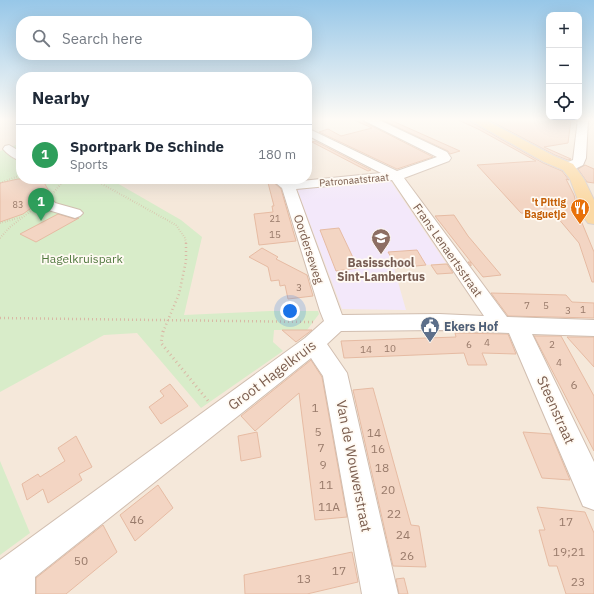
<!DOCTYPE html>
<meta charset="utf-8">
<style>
:root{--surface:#fff;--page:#f2f2f3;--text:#1f2937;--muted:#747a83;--line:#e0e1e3;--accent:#0f766e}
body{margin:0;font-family:"IBM Plex Sans",sans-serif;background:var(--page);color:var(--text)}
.controls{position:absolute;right:12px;top:12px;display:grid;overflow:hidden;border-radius:8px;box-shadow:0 4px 16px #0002}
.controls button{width:36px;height:36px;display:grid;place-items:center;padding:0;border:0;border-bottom:1px solid var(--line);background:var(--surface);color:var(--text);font:20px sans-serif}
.you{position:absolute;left:290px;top:311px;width:14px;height:14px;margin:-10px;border:3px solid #fff;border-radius:50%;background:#1a73e8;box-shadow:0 0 0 6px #1a73e833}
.badge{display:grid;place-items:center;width:26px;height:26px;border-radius:50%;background:var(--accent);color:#fff;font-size:13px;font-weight:700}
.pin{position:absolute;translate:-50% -33px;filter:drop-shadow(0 1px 2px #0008)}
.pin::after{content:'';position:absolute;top:21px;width:14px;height:12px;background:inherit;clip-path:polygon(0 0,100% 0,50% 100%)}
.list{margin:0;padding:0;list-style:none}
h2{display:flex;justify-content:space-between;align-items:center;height:52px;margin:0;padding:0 16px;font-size:17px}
h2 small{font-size:13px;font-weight:400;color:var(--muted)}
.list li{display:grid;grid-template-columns:26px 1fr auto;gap:12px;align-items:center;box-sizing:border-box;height:60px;padding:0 16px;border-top:1px solid var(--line)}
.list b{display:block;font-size:15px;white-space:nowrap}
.list p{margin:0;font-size:13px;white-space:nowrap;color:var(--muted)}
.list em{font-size:13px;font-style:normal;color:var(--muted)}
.icon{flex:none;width:22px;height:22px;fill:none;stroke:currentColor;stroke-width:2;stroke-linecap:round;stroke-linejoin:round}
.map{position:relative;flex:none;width:594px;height:594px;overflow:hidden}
.search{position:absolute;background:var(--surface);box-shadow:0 4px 16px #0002;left:16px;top:16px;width:296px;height:44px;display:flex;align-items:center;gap:10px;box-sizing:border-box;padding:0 14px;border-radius:16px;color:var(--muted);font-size:15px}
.panel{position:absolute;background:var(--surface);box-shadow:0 4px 16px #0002;left:16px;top:72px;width:296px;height:112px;border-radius:16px}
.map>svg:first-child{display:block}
.residential{fill:#f5e8da}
.education{fill:#f3e8fa}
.green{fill:#d8ecc9}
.building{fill:#f3d5c3;stroke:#e6bba3}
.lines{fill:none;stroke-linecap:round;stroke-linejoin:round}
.minor-casing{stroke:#d1beb0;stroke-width:2}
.major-casing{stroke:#dad1cd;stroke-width:2}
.path-far2{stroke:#d9b8a5;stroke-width:2;stroke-dasharray:0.5 2;stroke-linecap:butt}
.path-far1{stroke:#d9b8a5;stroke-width:2.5;stroke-dasharray:1 3;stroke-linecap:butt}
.path{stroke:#d9b8a5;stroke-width:3;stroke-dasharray:1 3.5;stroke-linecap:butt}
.minor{fill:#fff;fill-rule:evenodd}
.major{fill:#fbd9a5;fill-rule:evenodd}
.labels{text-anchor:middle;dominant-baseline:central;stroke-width:3.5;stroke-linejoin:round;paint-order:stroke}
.far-number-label{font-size:9px;fill:#987a6a}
.far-street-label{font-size:10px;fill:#7a5c4d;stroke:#fffaf3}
.far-food-label{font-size:10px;font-weight:bold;fill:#c56008;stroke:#fffaf3;text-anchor:end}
.number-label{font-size:10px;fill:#987a6a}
.street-label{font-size:12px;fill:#7a5c4d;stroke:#fffaf3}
.park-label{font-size:12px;fill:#537a41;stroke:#fffaf3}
.education-label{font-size:12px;font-weight:bold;fill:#785e54;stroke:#fffaf3}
.service-label{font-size:12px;font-weight:bold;fill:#4e5e75;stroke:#fffaf3;text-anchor:start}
.near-number-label{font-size:12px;fill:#987a6a}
.near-street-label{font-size:14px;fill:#7a5c4d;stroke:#fffaf3}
</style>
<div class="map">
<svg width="594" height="594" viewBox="0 0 594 594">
<rect width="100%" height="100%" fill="#fdf6ec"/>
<!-- residential -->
<path class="residential" d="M0 119H21V179H307V119H594V594H0Z"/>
<!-- education -->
<path class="education" d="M390 180 446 263 394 268 406 310 342 309 297 189Z"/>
<!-- green -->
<path class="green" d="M21 143V179H110L181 220 202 237 184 315 270 311H318L319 314 307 330H274L273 342 283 351 201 408 137 333 104 335 0 392V151Z
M0 461 30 533 0 555Z"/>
<!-- building -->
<path class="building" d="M352 119H363L364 122 433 157 397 169 319 132 328 129 341 136 372 128Z
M380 119H388L460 151 450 154 448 151Z
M456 119H469L471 122 543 163 562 171 569 180 566 179 574 195 580 218 594 252V282H592L579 243 557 217H545L542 213H521L477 165 536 161 478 129Z
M487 119H571L568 143 544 147 571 159 568 160 555 155Z
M315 141 371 170 368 171 358 166 312 142Z
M585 165 594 169V183L587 182 578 169Z
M18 179H42L50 193 48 195 39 196 36 200 38 203 23 214 0 222V183Z
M267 179H270L281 189 296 241 259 245 254 214 273 212 272 206H274Z
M58 214 75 219 79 218 36 242 20 234Z
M454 215 468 236 501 275 483 277 471 262V266L468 262H471L435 216Z
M339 228 358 268 336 271 320 230Z
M262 248 278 257 276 259 307 275 313 296 288 299 285 285 280 286 279 280 271 281 268 267 249 257Z
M417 250 426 265 397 268 388 252Z
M447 264 453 273 437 274 431 265Z
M491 293 566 295 572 302 594 303V318L508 316Z
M282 330H312L296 342Z
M455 333 508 334 516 354 482 353 487 365H468L464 353 344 358 341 341 456 337Z
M534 336H561L594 396V451Z
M567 337H594V367Z
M311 360 322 377 347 517 315 520 299 393 255 431 241 416Z
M170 384 188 406 161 424 149 407 164 396 160 391Z
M373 388 411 525 419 526 426 567 393 566 353 390Z
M257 432 261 457 241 461 238 436Z
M523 432 551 434 570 480 542 478Z
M76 436 92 467 79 474 82 480 48 503 43 489 27 500 22 484 38 474 40 477 65 461 58 448Z
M158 485 173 508 135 541 120 515Z
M537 507 585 512 594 533V594H566L557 566H549L539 530H545Z
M103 525 117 552 66 594H36V578Z
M352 552 358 582 307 594H245L244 575Z
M404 578 408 594H399L396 579Z"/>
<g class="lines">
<!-- minor casing -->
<g class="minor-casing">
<path id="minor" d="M364 119H377L447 152 451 158 449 161 404 178 507 317 594 320V336L532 334 594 462V510L583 506 509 333 439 330 341 331 327 344 347 373 398 594H362L323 376 311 358 35 577V594H0V560L305 338 324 321 320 311 282 188 271 179H287L291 182 381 173 307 135V128L397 171 437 157 365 121ZM392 180 484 316 439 314 342 315 296 189Z
M578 119H588L586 158 583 165 573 170H563L562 167 563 164 573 160Z
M9 145 21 152V161C15 159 7 154 3 149L5 146Z
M45 196 50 197 55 203 80 210 83 213 80 216 75 218 45 209 38 200 40 197Z"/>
</g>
<!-- major casing -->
<g class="major-casing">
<path id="major" d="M470 119H484L554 156 573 164 584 179 594 200V224L588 223 585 219 570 179 563 170 544 162 472 121Z"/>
</g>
<!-- path-far2 -->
<path class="path-far2" d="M93 179 176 225 185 238 186 243
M0 183 21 175
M54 192 65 179
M0 223 22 217
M0 238 10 227 36 207"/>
<!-- path-far1 -->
<path class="path-far1" d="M0 318 313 322
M163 332 179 294 186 261V242"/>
<!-- path -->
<path class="path" d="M163 331 161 343 209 402"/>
<!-- minor -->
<use href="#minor" class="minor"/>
<!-- major -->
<use href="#major" class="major"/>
</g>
<!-- sky -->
<linearGradient id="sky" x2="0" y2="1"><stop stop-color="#97c7e8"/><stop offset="0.59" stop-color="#fefbf6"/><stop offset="1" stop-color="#fefbf6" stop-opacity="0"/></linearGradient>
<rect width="594" height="202" fill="url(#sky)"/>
<!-- icons -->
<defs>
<g id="restaurant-pin" transform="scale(1)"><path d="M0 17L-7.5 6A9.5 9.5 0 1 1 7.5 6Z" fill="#e8710a" stroke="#fffaf3"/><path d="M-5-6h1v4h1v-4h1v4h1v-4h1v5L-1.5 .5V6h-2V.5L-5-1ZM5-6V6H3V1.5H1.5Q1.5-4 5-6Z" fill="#fff"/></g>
<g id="school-pin" transform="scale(1)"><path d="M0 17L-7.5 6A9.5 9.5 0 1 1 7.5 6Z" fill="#8d6e63" stroke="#fffaf3"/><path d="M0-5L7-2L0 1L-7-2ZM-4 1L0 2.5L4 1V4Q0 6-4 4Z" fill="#fff"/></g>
<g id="civic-pin" transform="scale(1)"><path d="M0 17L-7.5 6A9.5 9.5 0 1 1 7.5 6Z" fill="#5c6f8a" stroke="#fffaf3"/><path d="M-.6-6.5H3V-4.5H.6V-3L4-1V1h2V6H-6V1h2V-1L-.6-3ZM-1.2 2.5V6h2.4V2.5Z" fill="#fff"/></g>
</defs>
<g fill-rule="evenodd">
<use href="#restaurant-pin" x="580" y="208"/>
<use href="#school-pin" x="381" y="238"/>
<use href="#civic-pin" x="430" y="326"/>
</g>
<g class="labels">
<!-- far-number labels -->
<g class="far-number-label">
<text x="18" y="204">83</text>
<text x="275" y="218">21</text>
</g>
<!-- far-street labels -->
<g class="far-street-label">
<text transform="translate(354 180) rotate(-5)">Patronaatstraat</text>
</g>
<!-- far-food labels -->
<g class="far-food-label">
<text x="566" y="202">'t Pittig<tspan x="566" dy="12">Baguetje</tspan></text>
</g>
<!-- number labels -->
<g class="number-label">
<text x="275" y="234">15</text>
<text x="299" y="287">3</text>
<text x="527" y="305">7</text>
<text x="546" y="305">5</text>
<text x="583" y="309">1</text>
<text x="568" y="310">3</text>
<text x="487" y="342">4</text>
<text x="469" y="344">6</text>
<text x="552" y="344">2</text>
<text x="390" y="348">10</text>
<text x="366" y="349">14</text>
<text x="559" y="362">4</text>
</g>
<!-- street labels -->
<g class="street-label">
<text transform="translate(309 249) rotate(72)">Oorderseweg</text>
<text transform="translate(448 250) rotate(55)">Frans Lenaertsstraat</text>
</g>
<!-- park labels -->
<g class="park-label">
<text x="82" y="258">Hagelkruispark</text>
</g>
<!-- education labels -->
<g class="education-label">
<text x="381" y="262">Basisschool<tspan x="381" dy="14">Sint-Lambertus</tspan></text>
</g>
<!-- service labels -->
<g class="service-label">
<text x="444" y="326">Ekers Hof</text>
</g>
<!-- near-number labels -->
<g class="near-number-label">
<text x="574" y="384">6</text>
<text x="315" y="407">1</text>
<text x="318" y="431">5</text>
<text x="374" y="432">14</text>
<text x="321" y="447">7</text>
<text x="378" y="448">16</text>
<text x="323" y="464">9</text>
<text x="382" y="467">18</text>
<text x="326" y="484">11</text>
<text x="388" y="489">20</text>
<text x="329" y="506">11A</text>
<text x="394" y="513">22</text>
<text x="137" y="519">46</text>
<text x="566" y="521">17</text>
<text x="403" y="534">24</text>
<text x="569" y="551">19;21</text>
<text x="407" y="555">26</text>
<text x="81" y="560">50</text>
<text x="339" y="570">17</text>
<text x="304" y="578">13</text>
<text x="578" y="581">23</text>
</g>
<!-- near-street labels -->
<g class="near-street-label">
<text transform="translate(272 375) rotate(-37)">Groot Hagelkruis</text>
<text transform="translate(556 410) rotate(66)">Steenstraat</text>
<text transform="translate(354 466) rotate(79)">Van de Wouwerstraat</text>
</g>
</g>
</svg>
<div class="controls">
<button>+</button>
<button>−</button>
<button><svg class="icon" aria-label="locate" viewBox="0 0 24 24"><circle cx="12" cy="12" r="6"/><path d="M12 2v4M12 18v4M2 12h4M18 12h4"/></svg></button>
</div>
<div class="you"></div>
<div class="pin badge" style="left:41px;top:221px;background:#2e9e5b">1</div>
<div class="search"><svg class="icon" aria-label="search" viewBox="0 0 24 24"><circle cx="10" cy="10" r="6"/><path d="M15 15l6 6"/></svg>Search here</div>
<section class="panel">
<h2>Nearby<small></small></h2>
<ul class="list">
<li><span class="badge" style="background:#2e9e5b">1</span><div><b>Sportpark De Schinde</b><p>Sports</p></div><em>180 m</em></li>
</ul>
</section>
</div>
